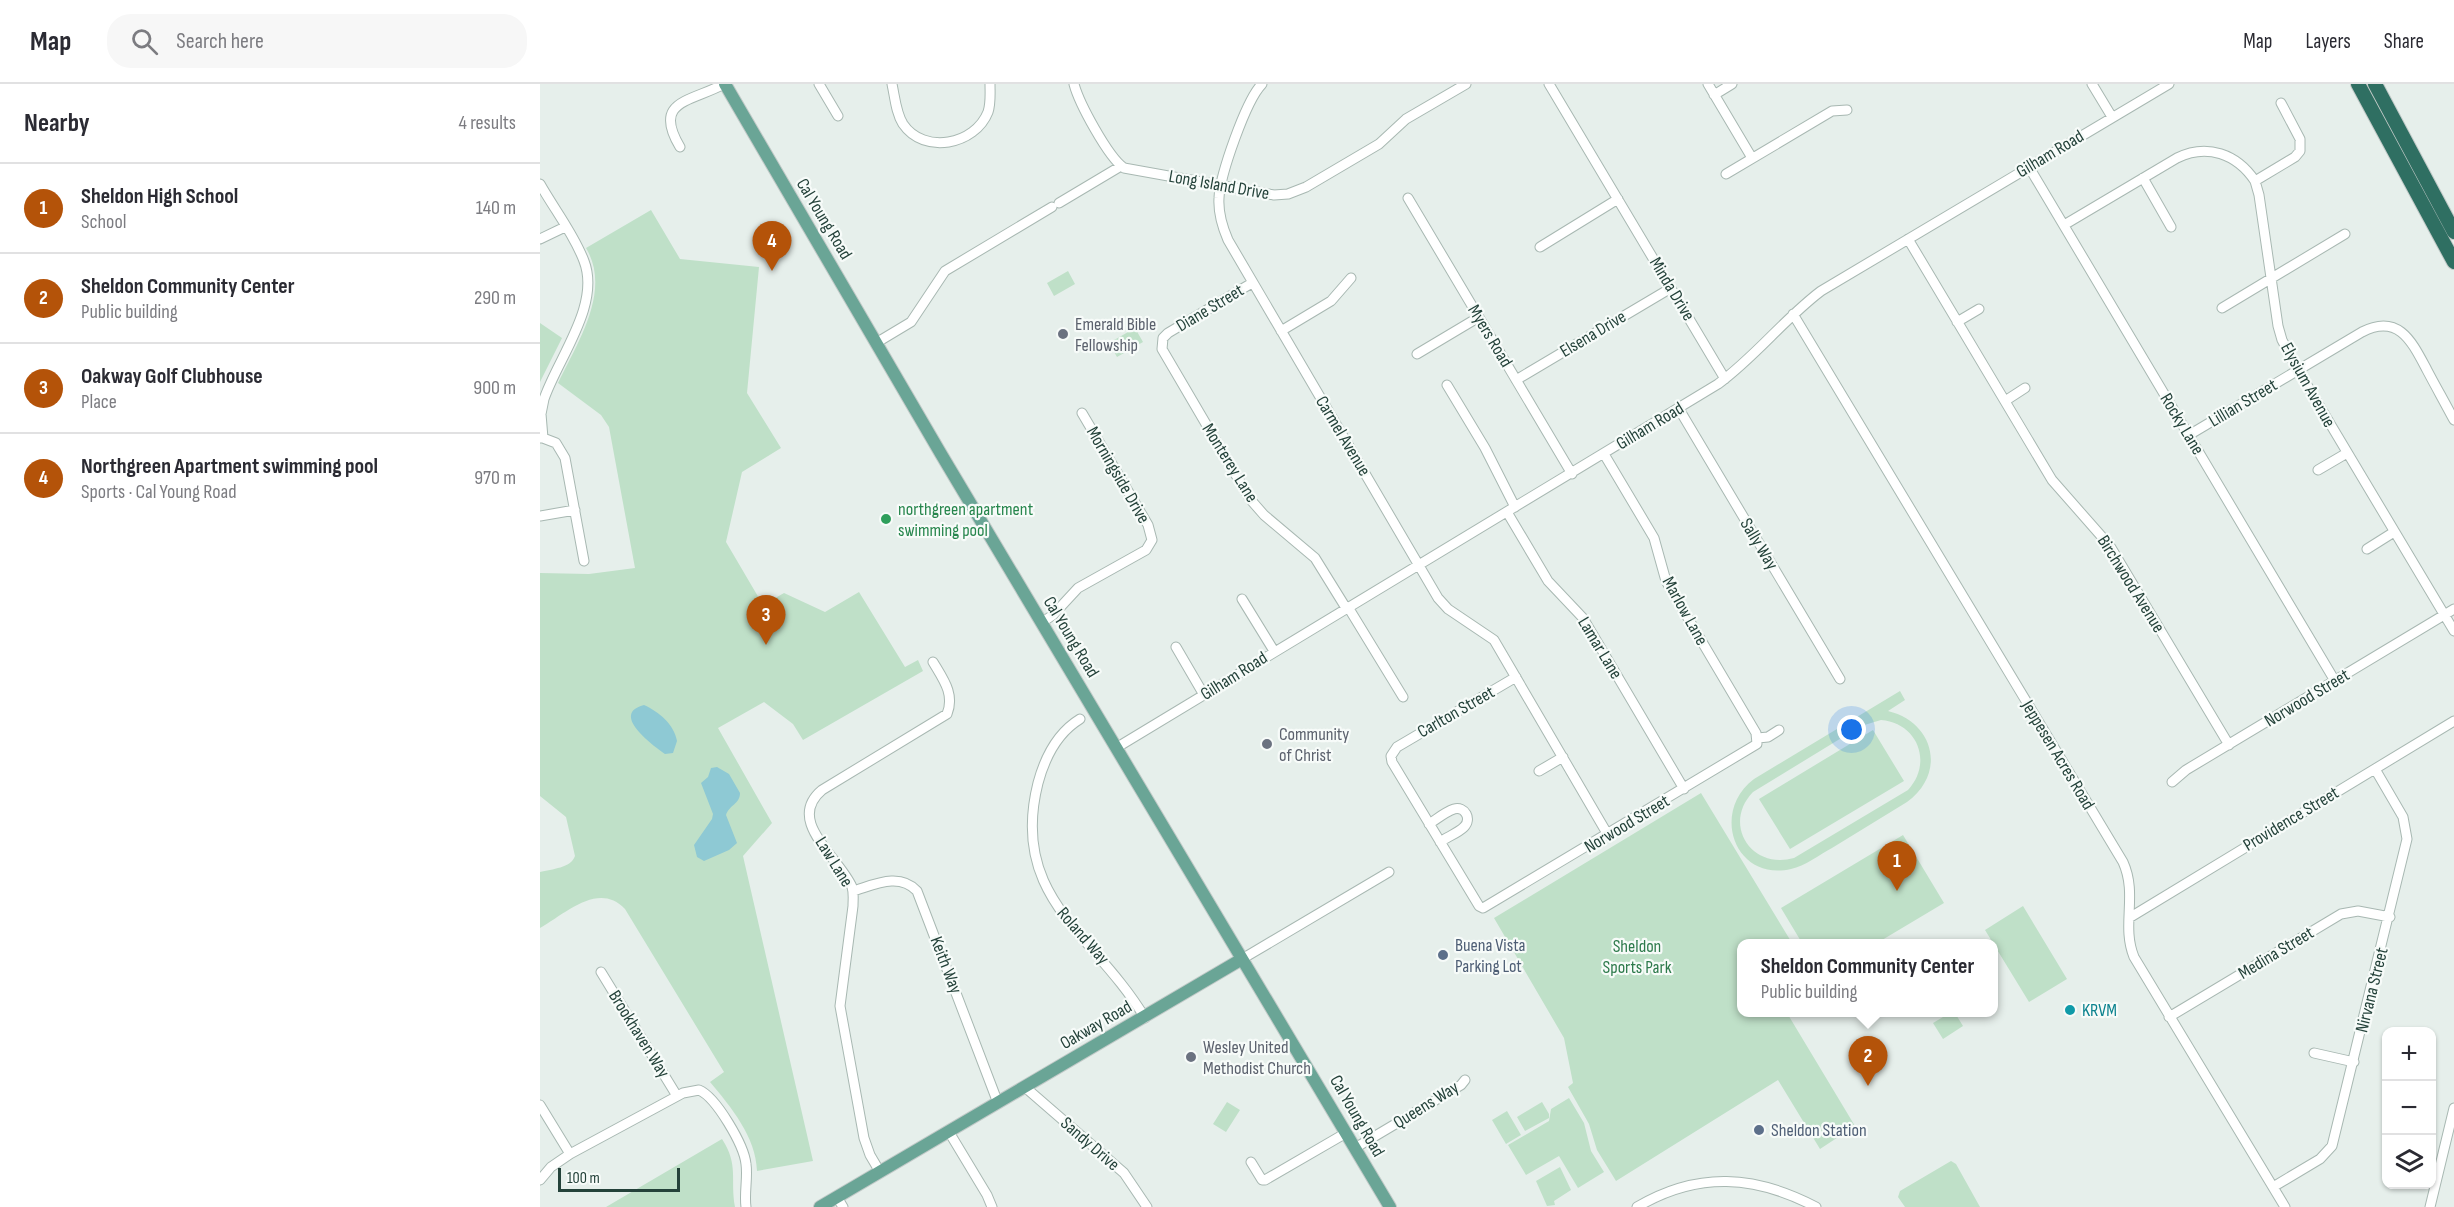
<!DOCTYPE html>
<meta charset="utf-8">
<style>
:root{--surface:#fff;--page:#f7f7f7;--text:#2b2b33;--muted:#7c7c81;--line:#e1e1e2;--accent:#b45309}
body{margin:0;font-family:"Sofia Sans Condensed",sans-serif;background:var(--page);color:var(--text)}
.controls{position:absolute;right:18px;bottom:18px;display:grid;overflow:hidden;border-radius:12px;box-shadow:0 2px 4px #0004}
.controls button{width:54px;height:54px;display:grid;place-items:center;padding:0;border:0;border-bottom:2px solid var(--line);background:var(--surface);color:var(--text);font:30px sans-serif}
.scale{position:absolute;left:18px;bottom:15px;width:122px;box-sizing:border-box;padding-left:6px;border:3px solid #24423a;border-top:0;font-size:16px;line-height:21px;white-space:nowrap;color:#24423a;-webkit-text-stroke:4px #f7fbf9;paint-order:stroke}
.you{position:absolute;left:1312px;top:646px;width:21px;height:21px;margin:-15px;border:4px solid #fff;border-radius:50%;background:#1a73e8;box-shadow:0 0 0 9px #1a73e833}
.badge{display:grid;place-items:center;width:39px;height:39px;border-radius:50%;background:var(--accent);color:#fff;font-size:20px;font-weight:700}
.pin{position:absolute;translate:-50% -50px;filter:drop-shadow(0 2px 3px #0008)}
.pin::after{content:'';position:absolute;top:32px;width:21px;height:18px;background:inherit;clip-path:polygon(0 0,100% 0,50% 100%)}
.popup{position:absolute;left:1197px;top:855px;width:261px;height:78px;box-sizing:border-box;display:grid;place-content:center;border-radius:12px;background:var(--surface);filter:drop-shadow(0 2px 4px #0005);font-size:20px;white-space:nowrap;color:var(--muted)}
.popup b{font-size:22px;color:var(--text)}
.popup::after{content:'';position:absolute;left:50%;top:100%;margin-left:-12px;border:12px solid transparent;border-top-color:var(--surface)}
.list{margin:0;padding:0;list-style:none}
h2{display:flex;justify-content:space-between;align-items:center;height:78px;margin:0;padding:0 24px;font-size:26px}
h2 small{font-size:20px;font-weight:400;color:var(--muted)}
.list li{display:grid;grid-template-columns:39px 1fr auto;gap:18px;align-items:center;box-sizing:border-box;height:90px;padding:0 24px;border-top:2px solid var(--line)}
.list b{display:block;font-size:22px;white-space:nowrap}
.list p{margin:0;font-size:20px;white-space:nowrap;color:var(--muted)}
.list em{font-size:20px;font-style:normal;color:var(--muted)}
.icon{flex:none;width:33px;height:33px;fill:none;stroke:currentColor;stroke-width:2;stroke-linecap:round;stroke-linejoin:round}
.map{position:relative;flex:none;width:1914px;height:1123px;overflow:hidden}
header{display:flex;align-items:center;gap:36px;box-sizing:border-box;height:84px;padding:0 30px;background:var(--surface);border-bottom:2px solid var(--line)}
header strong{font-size:28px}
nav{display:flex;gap:33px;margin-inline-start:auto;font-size:21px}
.search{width:420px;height:54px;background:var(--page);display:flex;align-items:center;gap:15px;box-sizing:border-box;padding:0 21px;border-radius:24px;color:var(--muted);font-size:22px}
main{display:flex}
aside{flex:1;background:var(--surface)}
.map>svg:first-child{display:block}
.green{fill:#bfe0c8;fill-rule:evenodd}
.water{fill:#8ec9d4}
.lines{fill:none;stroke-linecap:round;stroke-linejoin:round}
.minor-casing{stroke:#a8b8b2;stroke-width:11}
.major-casing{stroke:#c2cac8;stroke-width:14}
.highway-casing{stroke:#c2cac8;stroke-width:16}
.minor{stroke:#fff;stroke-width:9}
.major{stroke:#6aa596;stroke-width:12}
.highway{stroke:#2f6f62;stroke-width:14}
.worship-dot{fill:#6b7280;stroke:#f7fbf9;stroke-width:2}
.leisure-dot{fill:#2e9e5b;stroke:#f7fbf9;stroke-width:2}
.service-dot{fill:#5c6f8a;stroke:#f7fbf9;stroke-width:2}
.culture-dot{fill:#0f9aa8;stroke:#f7fbf9;stroke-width:2}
.labels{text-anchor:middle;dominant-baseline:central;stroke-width:4.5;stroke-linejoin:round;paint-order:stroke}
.street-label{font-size:18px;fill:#24423a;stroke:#f7fbf9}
.worship-label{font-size:18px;fill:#5b616d;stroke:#f7fbf9;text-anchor:start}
.leisure-label{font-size:18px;fill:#27864d;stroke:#f7fbf9;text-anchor:start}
.service-label{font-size:18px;fill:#4e5e75;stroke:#f7fbf9;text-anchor:start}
.park-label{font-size:18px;fill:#2d7a4b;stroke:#f7fbf9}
.culture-label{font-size:18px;fill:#0d838f;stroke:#f7fbf9;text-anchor:start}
</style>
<header>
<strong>Map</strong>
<div class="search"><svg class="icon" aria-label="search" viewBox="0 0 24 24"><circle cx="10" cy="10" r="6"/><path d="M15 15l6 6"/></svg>Search here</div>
<nav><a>Map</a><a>Layers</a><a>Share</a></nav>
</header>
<main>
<aside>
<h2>Nearby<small>4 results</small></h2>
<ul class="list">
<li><span class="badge">1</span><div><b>Sheldon High School</b><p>School</p></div><em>140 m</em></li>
<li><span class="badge">2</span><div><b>Sheldon Community Center</b><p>Public building</p></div><em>290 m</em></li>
<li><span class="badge">3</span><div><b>Oakway Golf Clubhouse</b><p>Place</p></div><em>900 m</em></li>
<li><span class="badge">4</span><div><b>Northgreen Apartment swimming pool</b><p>Sports · Cal Young Road</p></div><em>970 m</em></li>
</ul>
</aside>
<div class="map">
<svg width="1914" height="1123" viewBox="0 0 1914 1123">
<rect width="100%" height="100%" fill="#e6efeb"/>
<!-- green -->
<path class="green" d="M111 126 140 175 219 183 207 309 241 364 202 388 186 458 223 521 244 509 285 528 319 508 365 583 378 576 383 587 263 656 253 640 224 618 178 644 232 739 203 772 273 1077 217 1087C216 1053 191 1023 170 998L184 988 85 825C59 797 26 829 0 844V788C12 785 31 784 35 772L26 733 0 712V489L49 490 95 484 69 343 61 331 18 299C37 259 72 207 46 164Z
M528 187 535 200 514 212 507 199Z
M0 239 22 254 0 298Z
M595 244 603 258 577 273 569 259Z
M1360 607 1365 616 1348 627C1394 638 1407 689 1367 718 1342 733 1317 749 1292 764 1279 771 1265 782 1251 785 1195 798 1170 728 1214 695ZM1341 636C1378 639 1393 679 1368 706L1254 774C1211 786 1182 740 1213 708L1321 642Z
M1333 646 1364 697 1250 765 1219 715Z
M1161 709 1252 859 1202 860V928L1247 929 1315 1042 1280 1065 1238 996 1076 1097 1057 1066 1049 1040 1028 1003 1033 999 1024 954 954 834Z
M1363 751 1404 819 1337 859H1262L1241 824Z
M1483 822 1527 895 1489 918 1445 846Z
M1401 929H1415L1423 942 1403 955 1393 939 1403 933Z
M1029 1014 1044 1039 1051 1067 1064 1088 1038 1104 1019 1072 986 1091 968 1061 1009 1037 1011 1025Z
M687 1018 700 1026 686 1048 673 1040Z
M1002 1018 1009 1030V1034L985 1047 977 1033Z
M967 1027 981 1051 966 1060 952 1036Z
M182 1055C199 1081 190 1095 195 1123H66Z
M1411 1077 1416 1080 1440 1123H1365L1358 1113 1360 1107Z
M1020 1083 1031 1106 1014 1117 1015 1121 1007 1122 996 1097Z"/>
<!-- water -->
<path class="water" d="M104 621C119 628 134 640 137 657L133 669 125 670C114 662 69 630 104 621Z
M177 683 189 690 200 709C200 720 189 721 186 731L197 759 189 766 164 777 157 773 154 761 172 735 173 730 161 699 168 693 171 684Z"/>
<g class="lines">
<!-- minor casing -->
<g class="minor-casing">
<path id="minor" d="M279 0 298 32
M352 0C355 14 356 29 363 40 384 71 435 61 448 28 451 19 450 9 450 0
M534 0C539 19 568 73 584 84L734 111 748 110 766 103 839 60 866 35 926 0
M722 0C706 16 680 91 679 114 678 129 682 142 688 156L898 514 908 525 954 556 1068 751
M1009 0 1185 295
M1168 0 1212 74
M1552 0 1572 33
M1174 11 1192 0
M140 63C112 16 151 18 184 0
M1489 83 1795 597
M1186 90 1292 27 1307 26
M1603 94 1631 143
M1715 97 1719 111 1738 242 1742 256 1758 286 1914 547
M0 100C14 125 34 150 44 177 61 221 18 274 4 315L1 330 3 354H0
M868 114 1032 390
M519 119 581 82
M1524 141 1637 74C1667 59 1697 70 1715 97L1755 73 1760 67V55L1741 19
M0 155 25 143
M1368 155 1512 396 1570 462 1689 661
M1000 163 1078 115
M712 199 628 249 623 254 622 265 710 415 724 431 775 474 806 524
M1682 224 1805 150
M1253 230 1583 778C1598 811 1581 841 1594 873L1745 1123
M1417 238 1439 225
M741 247 791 217 811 194
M336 259 371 238 405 187 512 123
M877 270 939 233
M976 296 1131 204
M907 301 945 364 975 423
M1465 317 1485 304
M1139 325 1300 595
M1649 351 1822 248C1859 229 1872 258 1887 286 1896 303 1905 319 1914 336
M3 354 16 359 25 374 44 477
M1778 386 1807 369
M967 428 1008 497 1043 534 1144 705
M0 432 35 426
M1827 465 1854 448
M702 515 734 567
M808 523 863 613
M501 539 513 531 538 504 606 466 612 456 608 441 542 329
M636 563 664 611
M976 593 857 663 851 672 852 678 939 822 943 824 1217 660 1216 649 1126 497 1114 454 1064 370
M540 635C517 649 505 673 498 699 469 814 555 850 605 934
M1218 654 1228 653 1239 646
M576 664 1178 300C1215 273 1244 235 1281 207L1629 0
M999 687 1023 673
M1632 698 1646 686 1914 525
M889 740C897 735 905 728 914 725 925 722 932 735 924 743 918 749 907 753 900 758
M313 807C334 801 359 788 377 807L458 1019
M1589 834 1914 637
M702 875 849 788
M61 888 137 1012
M1629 933 1801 830 1818 827 1850 833
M1774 969 1814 978
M486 1004 584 1089 607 1123
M0 1021 30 1070
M409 1048 447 1111 452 1123
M815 1064 921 1001 925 996
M711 1078 722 1096H725L806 1049
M340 1088 330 1071 324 1054 300 922 313 822C313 815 314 809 312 803 299 773 245 737 282 706L407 630C415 610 403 595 393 578
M0 1096 11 1083 30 1070 143 1009 159 1006C176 1013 204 1061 206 1080 208 1094 204 1109 206 1123
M1733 1103 1780 1075 1792 1062 1867 755 1863 733 1835 685
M297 1113 303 1123
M1097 1123C1158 1087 1215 1091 1276 1123
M1890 1123 1914 1024"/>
</g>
<!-- major casing -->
<g class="major-casing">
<path id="major" d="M185 0 401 370 850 1123
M280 1123 702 875"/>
</g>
<!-- highway casing -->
<g class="highway-casing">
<path id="highway" d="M1818 0 1914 178
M1835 0 1914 148"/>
</g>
<!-- minor -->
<use href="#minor" class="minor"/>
<!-- major -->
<use href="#major" class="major"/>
<!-- highway -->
<use href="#highway" class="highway"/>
</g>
<!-- markers -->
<g class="worship-dot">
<circle cx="523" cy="250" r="6"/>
<circle cx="727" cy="660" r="6"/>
<circle cx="651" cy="973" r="6"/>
</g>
<circle class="leisure-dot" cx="346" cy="435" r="6"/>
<g class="service-dot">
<circle cx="903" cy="871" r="6"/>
<circle cx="1219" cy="1046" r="6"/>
</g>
<circle class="culture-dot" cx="1530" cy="926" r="6"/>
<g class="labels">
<!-- street labels -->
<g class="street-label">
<text transform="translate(1510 70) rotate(-31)">Gilham Road</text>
<text transform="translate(679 101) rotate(10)">Long Island Drive</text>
<text transform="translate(284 135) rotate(59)">Cal Young Road</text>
<text transform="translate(1132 205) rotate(59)">Minda Drive</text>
<text transform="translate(670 224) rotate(-31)">Diane Street</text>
<text transform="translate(1053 250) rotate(-31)">Elsena Drive</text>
<text transform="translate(950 252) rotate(59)">Myers Road</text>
<text transform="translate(1768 301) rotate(61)">Elysium Avenue</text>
<text transform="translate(1703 319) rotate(-31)">Lillian Street</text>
<text transform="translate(1642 340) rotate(59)">Rocky Lane</text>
<text transform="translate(1110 342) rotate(-31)">Gilham Road</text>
<text transform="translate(803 352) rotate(59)">Carmel Avenue</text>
<text transform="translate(690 379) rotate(58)">Monterey Lane</text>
<text transform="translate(578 391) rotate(60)">Morningside Drive</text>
<text transform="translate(1219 460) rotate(59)">Sally Way</text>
<text transform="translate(1591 500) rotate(58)">Birchwood Avenue</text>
<text transform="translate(1145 527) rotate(61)">Marlow Lane</text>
<text transform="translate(531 553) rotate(59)">Cal Young Road</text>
<text transform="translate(1060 564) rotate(59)">Lamar Lane</text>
<text transform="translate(694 592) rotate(-32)">Gilham Road</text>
<text transform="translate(1767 614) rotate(-31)">Norwood Street</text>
<text transform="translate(916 628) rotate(-30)">Carlton Street</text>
<text transform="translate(1518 671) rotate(59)">Jeppesen Acres Road</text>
<text transform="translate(1751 735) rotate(-31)">Providence Street</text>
<text transform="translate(1087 740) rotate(-31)">Norwood Street</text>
<text transform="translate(294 778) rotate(58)">Law Lane</text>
<text transform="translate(543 852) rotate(49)">Roland Way</text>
<text transform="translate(1736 869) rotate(-31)">Medina Street</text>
<text transform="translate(406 881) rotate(69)">Keith Way</text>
<text transform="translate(1832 906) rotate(-76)">Nirvana Street</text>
<text transform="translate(556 941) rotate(-30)">Oakway Road</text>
<text transform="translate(99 950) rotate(58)">Brookhaven Way</text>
<text transform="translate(886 1021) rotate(-32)">Queens Way</text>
<text transform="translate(817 1032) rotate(60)">Cal Young Road</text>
<text transform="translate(550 1060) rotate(41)">Sandy Drive</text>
</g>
<!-- worship labels -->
<g class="worship-label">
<text x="535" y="240">Emerald Bible<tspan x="535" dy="21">Fellowship</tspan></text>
<text x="739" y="650">Community<tspan x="739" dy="21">of Christ</tspan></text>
<text x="663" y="963">Wesley United<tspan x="663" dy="21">Methodist Church</tspan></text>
</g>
<!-- leisure labels -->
<g class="leisure-label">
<text x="358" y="425">northgreen apartment<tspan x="358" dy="21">swimming pool</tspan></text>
</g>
<!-- service labels -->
<g class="service-label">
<text x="915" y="861">Buena Vista<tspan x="915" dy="21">Parking Lot</tspan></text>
<text x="1231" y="1046">Sheldon Station</text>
</g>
<!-- park labels -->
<g class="park-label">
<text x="1097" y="862">Sheldon<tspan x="1097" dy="21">Sports Park</tspan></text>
</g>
<!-- culture labels -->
<g class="culture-label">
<text x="1542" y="926">KRVM</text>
</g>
</g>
</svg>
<div class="controls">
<button>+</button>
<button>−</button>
<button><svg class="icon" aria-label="layers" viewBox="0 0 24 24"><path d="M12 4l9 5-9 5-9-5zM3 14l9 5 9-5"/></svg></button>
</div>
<div class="scale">100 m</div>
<div class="you"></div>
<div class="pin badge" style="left:1357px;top:807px">1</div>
<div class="pin badge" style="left:1328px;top:1002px">2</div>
<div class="popup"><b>Sheldon Community Center</b>Public building</div>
<div class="pin badge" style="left:226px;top:561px">3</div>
<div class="pin badge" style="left:232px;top:187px">4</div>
</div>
</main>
